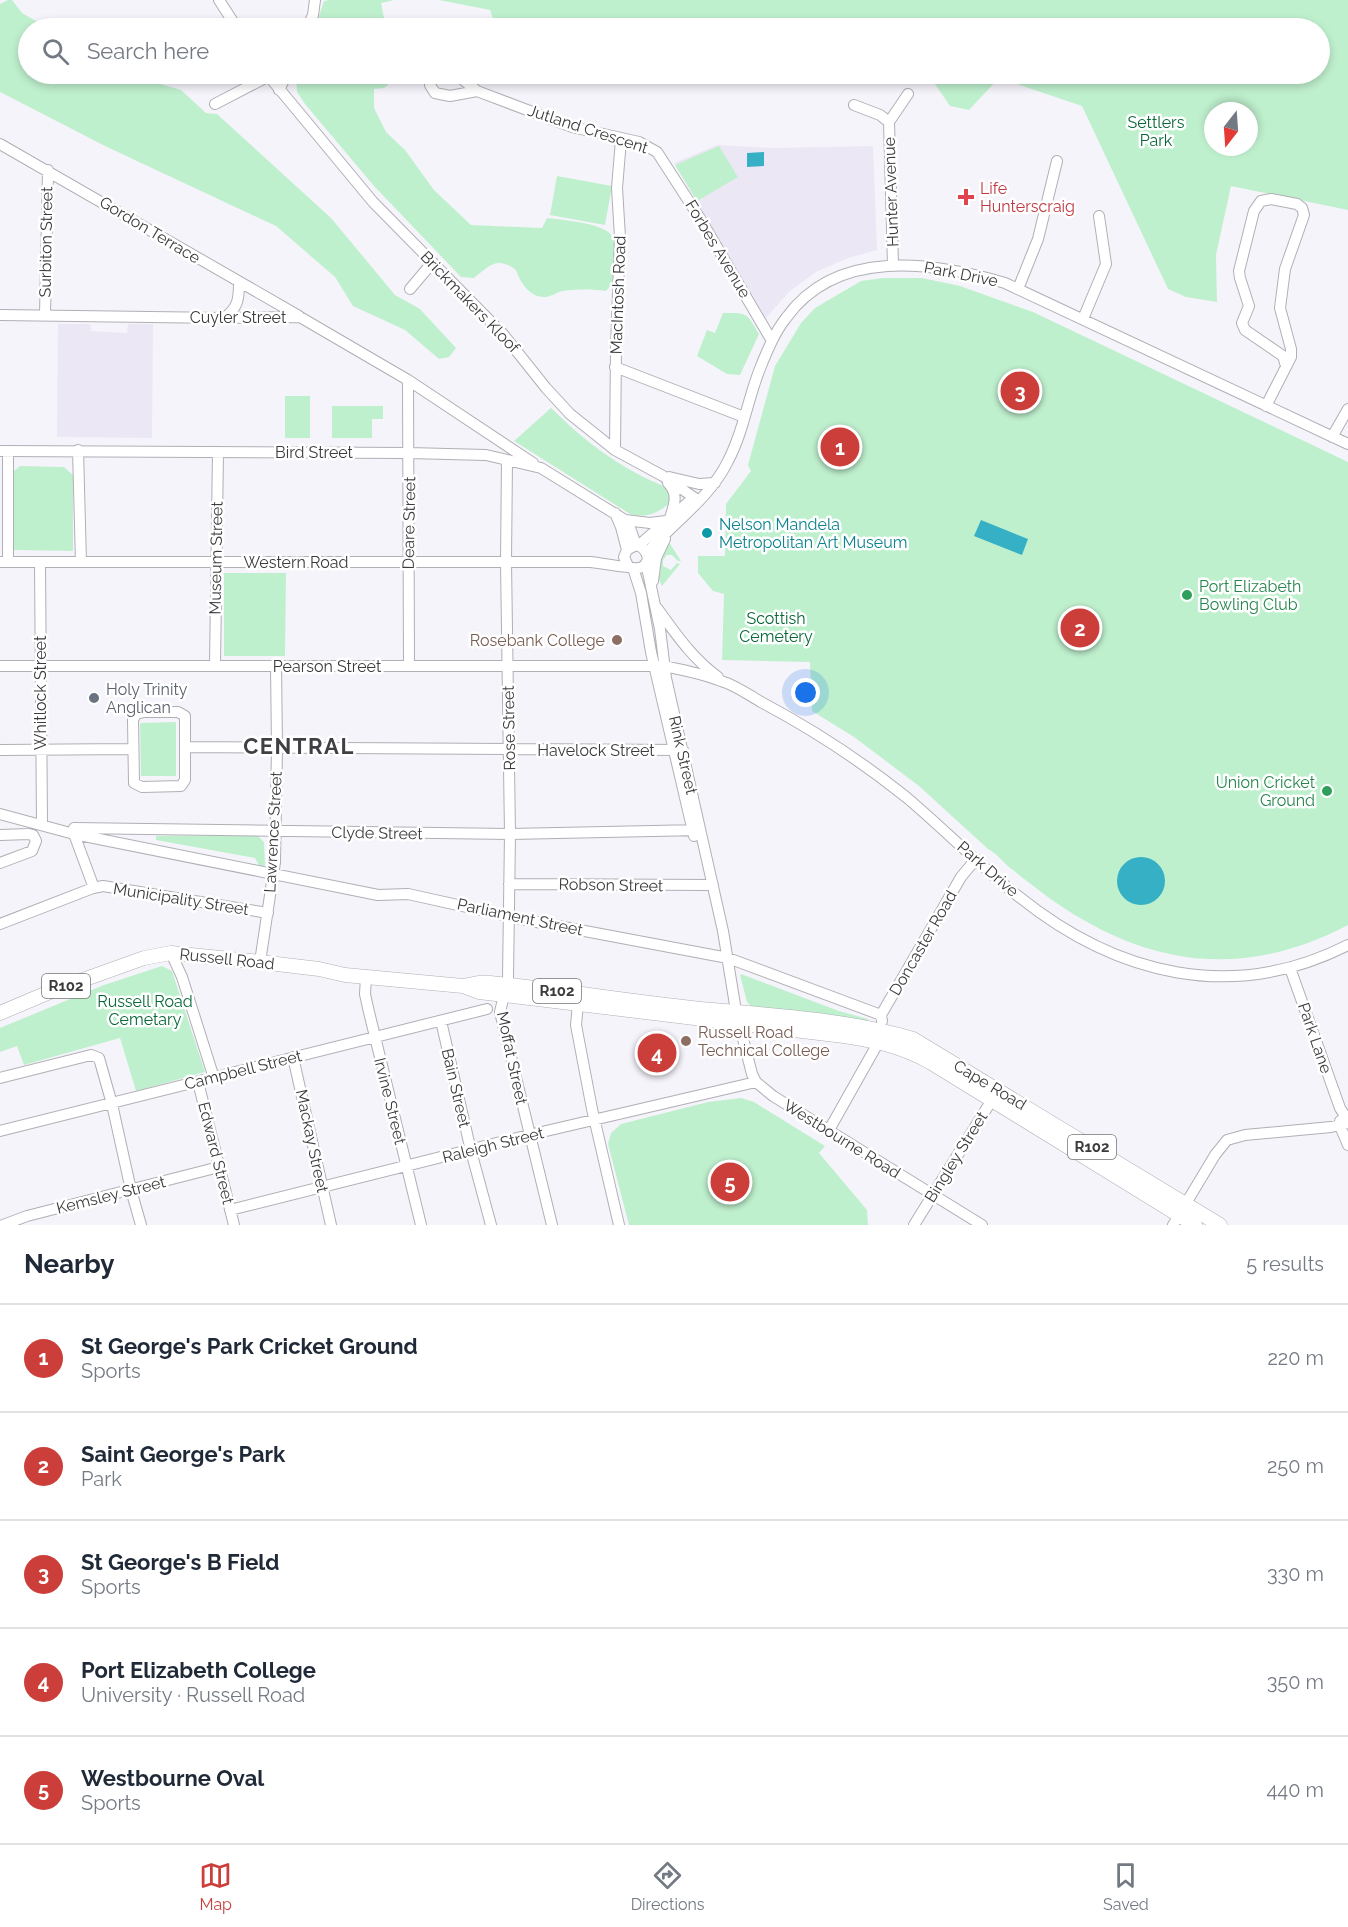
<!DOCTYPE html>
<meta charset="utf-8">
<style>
:root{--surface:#fff;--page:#f2f2f3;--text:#1f2937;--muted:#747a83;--line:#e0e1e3;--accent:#cc3e39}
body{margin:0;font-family:Raleway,sans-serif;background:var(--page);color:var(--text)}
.compass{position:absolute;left:1204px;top:102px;width:54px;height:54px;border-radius:50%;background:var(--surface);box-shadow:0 3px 9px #0003;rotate:197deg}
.you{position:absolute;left:806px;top:693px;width:21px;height:21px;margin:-15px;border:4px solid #fff;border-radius:50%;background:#1a73e8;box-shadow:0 0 0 9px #1a73e833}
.badge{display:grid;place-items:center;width:39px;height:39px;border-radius:50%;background:var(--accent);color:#fff;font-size:20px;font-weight:700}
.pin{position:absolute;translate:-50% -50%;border:3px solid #fff;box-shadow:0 2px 6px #0006}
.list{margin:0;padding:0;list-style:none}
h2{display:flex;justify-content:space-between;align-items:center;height:78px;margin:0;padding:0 24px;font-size:26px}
h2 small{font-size:20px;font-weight:400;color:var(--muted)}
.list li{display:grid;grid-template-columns:39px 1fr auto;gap:18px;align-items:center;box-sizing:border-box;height:108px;padding:0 24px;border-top:2px solid var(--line)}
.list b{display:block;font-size:22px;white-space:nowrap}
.list p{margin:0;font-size:20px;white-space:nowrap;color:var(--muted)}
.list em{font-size:20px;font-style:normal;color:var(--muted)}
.icon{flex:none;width:33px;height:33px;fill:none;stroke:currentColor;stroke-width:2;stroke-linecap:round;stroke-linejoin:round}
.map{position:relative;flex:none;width:1348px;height:1225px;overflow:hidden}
.search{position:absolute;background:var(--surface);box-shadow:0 3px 9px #0003;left:18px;right:18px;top:18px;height:66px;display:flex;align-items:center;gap:15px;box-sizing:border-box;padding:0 21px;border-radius:33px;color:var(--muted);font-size:22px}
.sheet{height:618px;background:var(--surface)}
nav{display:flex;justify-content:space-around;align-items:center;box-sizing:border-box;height:84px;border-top:2px solid var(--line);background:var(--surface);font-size:16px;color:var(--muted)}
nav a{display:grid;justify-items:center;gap:3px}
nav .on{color:var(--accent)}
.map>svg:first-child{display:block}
.built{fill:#ebe7f5}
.green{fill:#bff0ce;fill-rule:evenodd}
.water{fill:#36b0c4}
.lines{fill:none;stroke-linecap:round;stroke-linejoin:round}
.minor-casing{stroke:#b1afb5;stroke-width:12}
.major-casing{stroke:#b1afb5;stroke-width:15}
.minor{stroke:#fff;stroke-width:10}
.major{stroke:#fff;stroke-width:14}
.health-dot{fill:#e0444e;stroke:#fff;stroke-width:2}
.culture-dot{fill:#0f9aa8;stroke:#fff;stroke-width:2}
.leisure-dot{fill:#2e9e5b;stroke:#fff;stroke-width:2}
.education-dot{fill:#8d6e63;stroke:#fff;stroke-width:2}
.worship-dot{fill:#6b7280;stroke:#fff;stroke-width:2}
.labels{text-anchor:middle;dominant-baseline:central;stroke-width:5;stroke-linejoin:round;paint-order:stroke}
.shield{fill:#fff;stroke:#767677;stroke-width:1.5}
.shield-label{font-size:15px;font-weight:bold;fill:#3b3b3d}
.park-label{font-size:16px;fill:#0a6739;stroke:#fff}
.street-label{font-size:16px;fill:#3b3b3d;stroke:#fff}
.health-label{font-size:16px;fill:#be3a42;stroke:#fff;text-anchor:start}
.culture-label{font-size:16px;fill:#0d838f;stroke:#fff;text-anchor:start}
.leisure-label{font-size:16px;fill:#27864d;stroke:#fff;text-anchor:start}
.education-label{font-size:16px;fill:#785e54;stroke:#fff;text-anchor:end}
.worship-label{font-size:16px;fill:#5b616d;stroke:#fff;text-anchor:start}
.district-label{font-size:22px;font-weight:bold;letter-spacing:1.5px;fill:#403f44;stroke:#fff}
</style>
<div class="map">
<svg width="1348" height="1225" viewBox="0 0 1348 1225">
<rect width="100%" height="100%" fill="#f6f4fb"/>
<!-- built -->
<path class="built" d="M717 145 773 148 873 146 877 250 848 258 816 272 790 291 766 318 674 163Z
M58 324H90L91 331 127 333 128 324H153L152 438 57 437Z"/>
<!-- green -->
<path class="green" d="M8 0H12L22 13 48 28H28V74H126L181 90 206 113 217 114 331 218 395 295 420 309 456 348 449 357 439 359 405 330 353 306 335 277 276 226 107 147 0 92V4Z
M329 0H394L381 3 386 28H315L324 1Z
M439 0H1348V210L1231 186 1216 255 1217 302 1186 297 1168 289 1082 106 999 78 969 110 950 106 928 74H1320V28H760L658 18 663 28H517L516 24 493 19 490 10ZM1213 111H1249V147H1213Z
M296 74H387L388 85 384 88 374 89V108L386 132 405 150 434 190 471 225 542 228 547 218C562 220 606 223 613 237 617 246 613 274 612 284L606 291C592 289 577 289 563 291 557 292 551 297 545 297 530 298 520 282 516 270 497 256 490 265 474 278L461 277 374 186 305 104 297 92Z
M616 74H684L687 80 635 84Z
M719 146 738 177 697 201 675 165Z
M557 176 612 186 605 225 550 215Z
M883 278H922L960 286 1033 312 1348 462V925C1243 980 1148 967 1052 900 1037 889 1023 878 1009 867 1002 861 996 853 988 849L919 786 854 737 812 711 810 662 722 660 724 594 713 591 698 573V556H725L726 504 751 471 748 465 775 366 801 323 815 308 861 281Z
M723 313C748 313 746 312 759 334L740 375 727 374 697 356 707 330 715 333Z
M285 396H310V438H285Z
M332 406H383V419H372V438H332Z
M551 408C585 441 615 465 659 484 668 488 670 493 670 503 656 514 647 518 630 514L514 441Z
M20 466 64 467 73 475V551L14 550V471Z
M669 542 681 561H678L672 555H667L663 560V566L671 570 677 563 680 564 662 586C653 571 662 557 669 542Z
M224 573H286L285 656H224Z
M176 722V776H141L140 723Z
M257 835 264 842 265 865 263 867H260L255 858 156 840V836Z
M162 966 172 971 205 1072 136 1091 120 1038 24 1065 17 1046 0 1052V1028L104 985Z
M741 974 839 1011 868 1019V1021L751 1006 747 1002 740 975Z
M741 1098 754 1102 825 1146 819 1153 867 1210 868 1225H629L608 1144 611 1133 621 1124 708 1102Z"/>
<!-- water -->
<path class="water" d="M764 152V166L747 167V153Z
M981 520 1028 539 1022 555 974 536Z
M1117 881a24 24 0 1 1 48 0a24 24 0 1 1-48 0Z"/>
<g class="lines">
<!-- minor casing -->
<g class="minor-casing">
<path id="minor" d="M219 0 237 28
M307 28 313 15 315 0
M267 74 373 202 503 334 546 388 570 414 615 450 663 476 699 501
M437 74 432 77 430 85 435 93 450 96 477 91
M449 74 461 78 477 91 572 127 639 142 657 152 701 220 772 341
M279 90 287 74
M215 104 269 76
M854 105 880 115 889 122 893 265
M889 122 908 94
M0 144 299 316
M410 289 432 263
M1018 289 1038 239 1057 161
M0 315 224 318 300 317 408 380 533 463
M45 315 48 170
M224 318C238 308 239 299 239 283
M1083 319 1106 264 1099 216
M615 367 744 417
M408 380 409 665
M1266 406 1291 357V349L1280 308 1285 269 1304 215 1302 208 1297 204 1271 199 1261 201 1254 211 1239 271 1240 278 1249 306 1242 323 1245 330 1283 356 1286 366
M1332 437 1348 409
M78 450 81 562
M615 450 616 348 620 237 617 188 621 140
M0 451 409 453 486 455 541 468 625 520 629 525 636 545
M507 460 506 562 510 834 508 978 500 1012 552 1225
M669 477 699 484 715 483
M668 483C679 494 674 505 670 518
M615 513 621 527 627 550
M625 520 650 523 666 521
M639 545 691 500
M647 553C674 522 710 498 728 461 744 431 748 397 761 366 768 349 775 332 786 318 837 247 933 262 1005 283L1348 444
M0 562H591C599 563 635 569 639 568 654 564 647 547 636 545L627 550 624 557 628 566
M8 562V451
M40 562 42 824
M646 563 660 629 666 678 723 931 736 1011 752 1074 756 1082 773 1096 982 1225
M633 568 641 593 651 652 694 836
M653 581 656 558 665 539
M657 608C676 634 692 658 718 677
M215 665 218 452
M0 666H664C683 670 703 674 721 681 735 685 749 695 761 702 812 729 861 761 906 797 944 829 979 865 1018 896 1116 975 1232 1004 1348 945
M144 712H178L185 716V780L181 786 142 787 134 783 133 720 136 714Z
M185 747 683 750
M0 750 132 749
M0 814 74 834 378 895 408 894 521 919 728 958 881 1015
M74 828 510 834 700 830
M74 834 94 888
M0 835 29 834 33 835 36 841 32 851 0 863
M509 884 713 885
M0 924 93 888 103 886 268 913
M171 953 182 977 214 1078
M260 962 275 862 277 747 276 666
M1290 968 1340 1108 1348 1121
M366 977 365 994 368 1008 421 1225
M578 1004 576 1025 592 1109 619 1225
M441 1021 471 1151 491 1225
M882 1021 881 1015 961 877 976 859
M293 1057 331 1225
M0 1078 91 1055 99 1058 112 1104 131 1190 141 1225
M198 1082 234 1225
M1340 1121V1126L1348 1145
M829 1130 882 1036
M0 1131 487 1009
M230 1210 529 1135 756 1082
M3 1225 27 1216 219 1167
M914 1225 995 1095
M1173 1225 1215 1155 1227 1140 1245 1135 1331 1127 1348 1123"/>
</g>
<!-- major casing -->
<g class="major-casing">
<path id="major" d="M463 986 478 983H490C564 990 638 1003 713 1010 779 1016 850 1020 913 1039L1220 1225
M0 1013 52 991 144 958 171 953 260 962 319 969 345 975 463 986 479 992 844 1036C878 1042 899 1045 930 1062L1195 1225"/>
</g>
<!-- minor -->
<use href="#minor" class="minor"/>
<!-- major -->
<use href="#major" class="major"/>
</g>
<!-- markers -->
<path class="health-dot" d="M963 188h6v6h6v6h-6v6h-6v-6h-6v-6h6z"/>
<circle class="culture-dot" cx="707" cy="533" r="6"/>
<g class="leisure-dot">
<circle cx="1187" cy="595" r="6"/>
<circle cx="1327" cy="791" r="6"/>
</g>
<g class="education-dot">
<circle cx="617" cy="640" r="6"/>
<circle cx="686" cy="1041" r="6"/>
</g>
<circle class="worship-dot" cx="94" cy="698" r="6"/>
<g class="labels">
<!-- shield labels -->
<g class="shield">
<rect x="42" y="974" width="48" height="24" rx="4.5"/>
<rect x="533" y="979" width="48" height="24" rx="4.5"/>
<rect x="1068" y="1135" width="48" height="24" rx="4.5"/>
</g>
<g class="shield-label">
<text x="66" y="986">R102</text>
<text x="557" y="991">R102</text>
<text x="1092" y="1147">R102</text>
</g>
<!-- park labels -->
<g class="park-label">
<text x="1156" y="122">Settlers<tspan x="1156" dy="18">Park</tspan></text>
<text x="776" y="618">Scottish<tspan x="776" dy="18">Cemetery</tspan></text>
<text x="145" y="1001">Russell Road<tspan x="145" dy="18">Cemetary</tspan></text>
</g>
<!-- street labels -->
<g class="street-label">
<text transform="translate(588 129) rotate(18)">Jutland Crescent</text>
<text transform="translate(891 192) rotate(-92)">Hunter Avenue</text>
<text transform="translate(150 230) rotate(31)">Gordon Terrace</text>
<text transform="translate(46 242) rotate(-89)">Surbiton Street</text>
<text transform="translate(718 249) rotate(59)">Forbes Avenue</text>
<text transform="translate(961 274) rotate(11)">Park Drive</text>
<text transform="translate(618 295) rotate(-88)">MacIntosh Road</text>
<text transform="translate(470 302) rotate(46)">Brickmakers Kloof</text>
<text x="238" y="317">Cuyler Street</text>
<text x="314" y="452">Bird Street</text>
<text transform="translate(409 523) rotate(-89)">Deare Street</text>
<text transform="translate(216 558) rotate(-89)">Museum Street</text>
<text x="296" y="562">Western Road</text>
<text x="327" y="666">Pearson Street</text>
<text transform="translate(40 693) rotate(-90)">Whitlock Street</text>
<text transform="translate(509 728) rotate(-91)">Rose Street</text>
<text x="596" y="750">Havelock Street</text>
<text transform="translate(683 755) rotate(77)">Rink Street</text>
<text transform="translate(273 832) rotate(-87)">Lawrence Street</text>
<text transform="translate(377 833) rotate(1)">Clyde Street</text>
<text transform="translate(988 869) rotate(41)">Park Drive</text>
<text transform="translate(611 885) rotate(1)">Robson Street</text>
<text transform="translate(181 899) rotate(9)">Municipality Street</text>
<text transform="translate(520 917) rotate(12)">Parliament Street</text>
<text transform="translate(923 943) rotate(-60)">Doncaster Road</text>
<text transform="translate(227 959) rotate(6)">Russell Road</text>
<text transform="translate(1315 1038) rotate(71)">Park Lane</text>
<text transform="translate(512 1058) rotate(78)">Moffat Street</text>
<text transform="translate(243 1070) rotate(-14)">Campbell Street</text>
<text transform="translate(990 1085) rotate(31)">Cape Road</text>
<text transform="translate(456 1088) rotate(77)">Bain Street</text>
<text transform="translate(390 1101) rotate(76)">Irvine Street</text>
<text transform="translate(842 1139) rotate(32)">Westbourne Road</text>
<text transform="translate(312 1141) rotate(78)">Mackay Street</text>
<text transform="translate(493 1145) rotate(-14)">Raleigh Street</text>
<text transform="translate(216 1153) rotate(76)">Edward Street</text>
<text transform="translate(956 1157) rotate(-58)">Bingley Street</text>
<text transform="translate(111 1195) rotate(-14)">Kemsley Street</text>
</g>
<!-- health labels -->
<g class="health-label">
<text x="980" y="188">Life<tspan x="980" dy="18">Hunterscraig</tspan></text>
</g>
<!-- culture labels -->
<g class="culture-label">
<text x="719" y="524">Nelson Mandela<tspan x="719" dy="18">Metropolitan Art Museum</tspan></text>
</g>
<!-- leisure labels -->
<g class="leisure-label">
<text x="1199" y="586">Port Elizabeth<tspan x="1199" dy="18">Bowling Club</tspan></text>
<text x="1315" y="782" text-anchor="end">Union Cricket<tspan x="1315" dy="18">Ground</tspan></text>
</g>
<!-- education labels -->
<g class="education-label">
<text x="605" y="640">Rosebank College</text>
<text x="698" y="1032" text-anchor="start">Russell Road<tspan x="698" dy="18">Technical College</tspan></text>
</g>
<!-- worship labels -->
<g class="worship-label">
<text x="106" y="689">Holy Trinity<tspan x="106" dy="18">Anglican</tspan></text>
</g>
<!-- district labels -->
<g class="district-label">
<text x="299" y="746">CENTRAL</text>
</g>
</g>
</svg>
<svg class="compass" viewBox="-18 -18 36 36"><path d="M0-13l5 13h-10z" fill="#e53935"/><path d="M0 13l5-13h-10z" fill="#747a83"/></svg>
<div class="you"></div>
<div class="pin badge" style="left:840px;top:447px">1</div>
<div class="pin badge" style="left:1080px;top:628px">2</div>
<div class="pin badge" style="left:1020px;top:391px">3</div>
<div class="pin badge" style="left:657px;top:1053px">4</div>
<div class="pin badge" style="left:730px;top:1182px">5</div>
<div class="search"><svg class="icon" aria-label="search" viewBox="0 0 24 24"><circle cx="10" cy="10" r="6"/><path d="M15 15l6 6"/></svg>Search here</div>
</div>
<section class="sheet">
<h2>Nearby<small>5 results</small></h2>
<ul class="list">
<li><span class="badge">1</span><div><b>St George's Park Cricket Ground</b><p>Sports</p></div><em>220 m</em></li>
<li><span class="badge">2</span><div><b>Saint George's Park</b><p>Park</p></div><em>250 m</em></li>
<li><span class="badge">3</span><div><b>St George's B Field</b><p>Sports</p></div><em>330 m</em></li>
<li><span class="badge">4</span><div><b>Port Elizabeth College</b><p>University · Russell Road</p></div><em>350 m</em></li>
<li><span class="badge">5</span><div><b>Westbourne Oval</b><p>Sports</p></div><em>440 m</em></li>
</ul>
</section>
<nav>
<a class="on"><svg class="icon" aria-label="map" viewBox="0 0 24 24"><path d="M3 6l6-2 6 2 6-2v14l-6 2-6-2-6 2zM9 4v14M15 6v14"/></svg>Map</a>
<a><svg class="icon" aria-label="directions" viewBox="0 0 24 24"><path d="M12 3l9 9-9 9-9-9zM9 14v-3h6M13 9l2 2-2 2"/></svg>Directions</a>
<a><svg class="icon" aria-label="saved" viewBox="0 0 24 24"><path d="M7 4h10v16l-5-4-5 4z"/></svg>Saved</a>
</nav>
